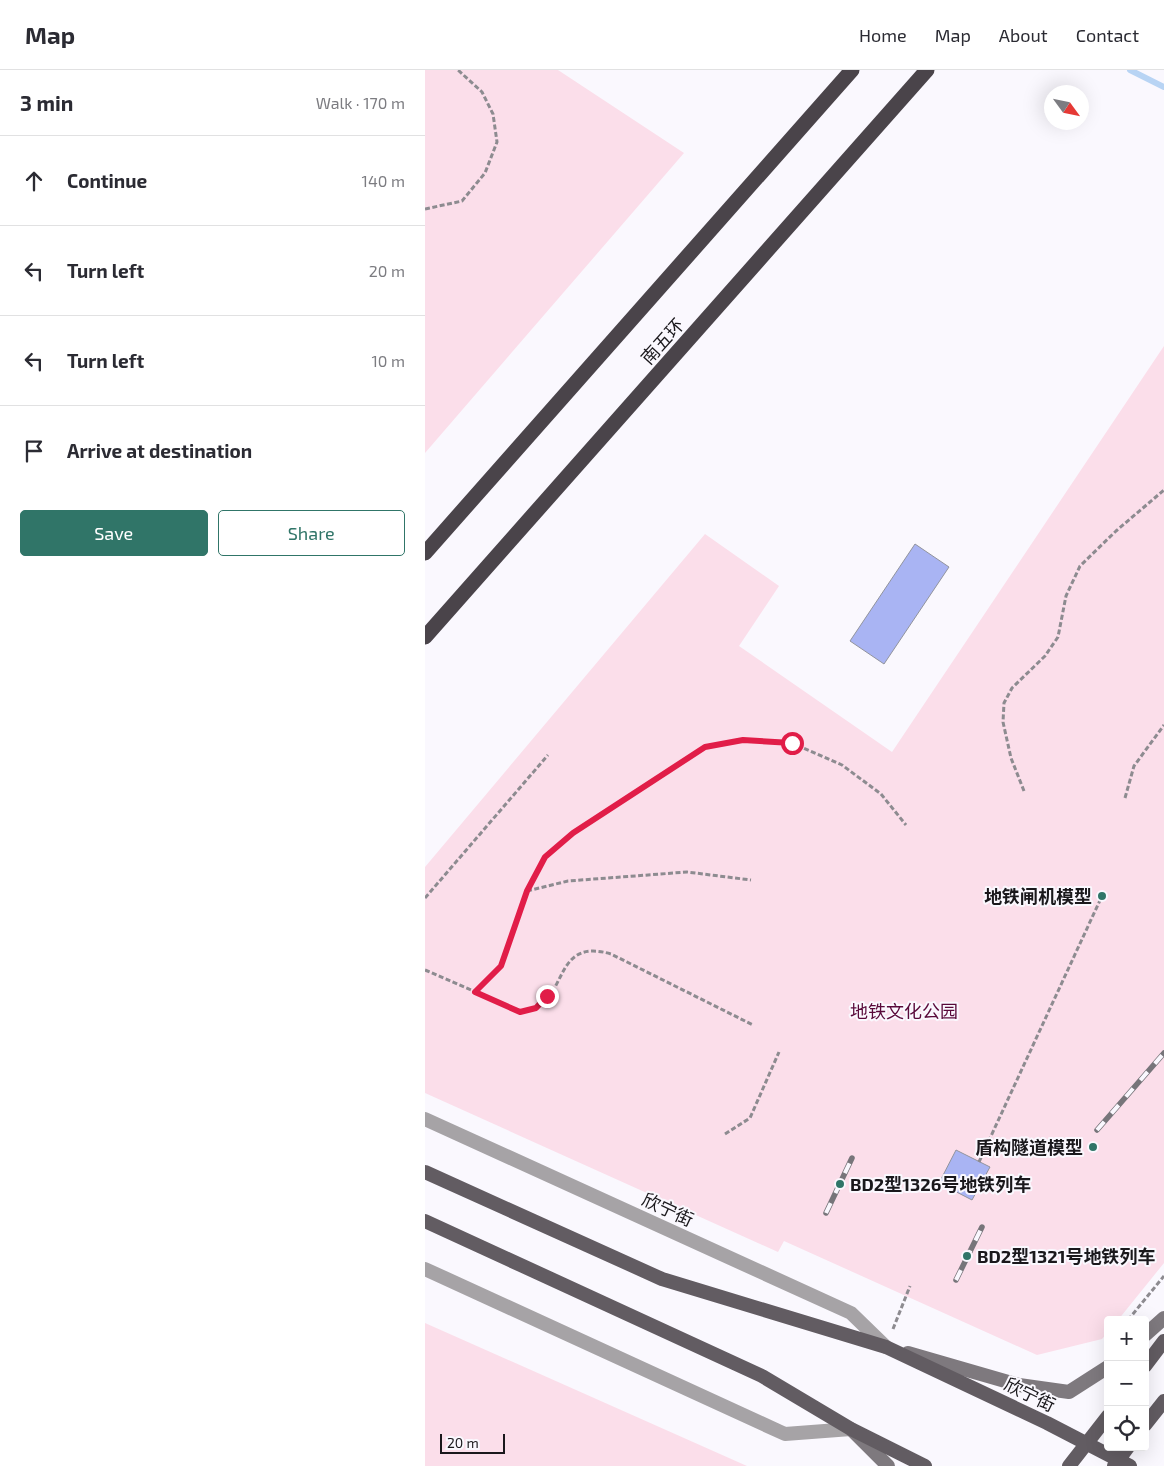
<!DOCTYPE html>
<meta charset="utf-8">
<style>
:root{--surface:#fff;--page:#f2f2f3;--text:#2b2b33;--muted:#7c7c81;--line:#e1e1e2;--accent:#307568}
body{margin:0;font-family:"Exo 2","Noto Sans SC",sans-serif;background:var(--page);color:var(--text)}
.controls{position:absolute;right:15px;bottom:15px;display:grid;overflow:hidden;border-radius:5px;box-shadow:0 5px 20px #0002}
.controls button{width:45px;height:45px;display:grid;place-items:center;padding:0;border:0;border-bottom:1px solid var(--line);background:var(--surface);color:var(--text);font:25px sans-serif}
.compass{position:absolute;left:619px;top:15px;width:45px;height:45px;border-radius:50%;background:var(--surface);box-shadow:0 5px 20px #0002;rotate:123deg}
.scale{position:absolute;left:15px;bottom:12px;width:65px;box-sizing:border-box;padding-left:5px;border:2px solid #1a181c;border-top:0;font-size:14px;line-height:18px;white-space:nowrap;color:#1a181c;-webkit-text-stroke:4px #faf8fe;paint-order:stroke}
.stop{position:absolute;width:15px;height:15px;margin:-11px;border:4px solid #e11d48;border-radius:50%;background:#fff}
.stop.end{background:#e11d48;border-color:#fff;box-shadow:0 1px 5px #0008}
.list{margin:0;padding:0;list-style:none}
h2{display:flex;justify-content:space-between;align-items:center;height:65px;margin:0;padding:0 20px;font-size:21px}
h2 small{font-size:16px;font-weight:400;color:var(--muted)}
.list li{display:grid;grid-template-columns:32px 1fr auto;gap:15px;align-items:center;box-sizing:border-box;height:90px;padding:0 20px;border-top:1px solid var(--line)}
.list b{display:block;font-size:19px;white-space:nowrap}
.list em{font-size:16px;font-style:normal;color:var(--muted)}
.actions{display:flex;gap:10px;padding:15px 20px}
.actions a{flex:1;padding:11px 0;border:1px solid var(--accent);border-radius:5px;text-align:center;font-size:18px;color:var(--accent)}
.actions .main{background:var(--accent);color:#fff}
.icon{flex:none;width:28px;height:28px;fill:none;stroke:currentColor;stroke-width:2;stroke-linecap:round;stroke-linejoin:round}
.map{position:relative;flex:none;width:739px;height:1396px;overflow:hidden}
header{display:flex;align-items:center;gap:30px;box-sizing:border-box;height:70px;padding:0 25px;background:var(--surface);border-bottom:1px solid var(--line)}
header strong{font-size:24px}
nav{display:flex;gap:28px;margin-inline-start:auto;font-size:18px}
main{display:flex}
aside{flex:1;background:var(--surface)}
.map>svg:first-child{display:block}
.green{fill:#fbdeea}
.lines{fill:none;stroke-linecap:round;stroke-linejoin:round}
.stream{stroke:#b8d4f4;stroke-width:6}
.building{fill:#a9b4f3;stroke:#92949d}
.path{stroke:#8d8b90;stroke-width:3;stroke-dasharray:5 2.5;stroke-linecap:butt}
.tertiary{stroke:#a6a3a6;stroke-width:14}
.secondary{stroke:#7e797e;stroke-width:14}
.primary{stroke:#625c62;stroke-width:14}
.motorway{stroke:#4a444a;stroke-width:15}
.rail-casing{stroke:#77757a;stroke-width:5.5}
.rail{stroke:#faf8fe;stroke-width:4;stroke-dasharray:11;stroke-linecap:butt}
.route{stroke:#e11d48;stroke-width:6}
.poi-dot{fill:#307568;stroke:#faf8fe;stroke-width:2}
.labels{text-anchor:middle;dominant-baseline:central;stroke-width:4;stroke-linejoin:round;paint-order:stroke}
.street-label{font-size:18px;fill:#1a181c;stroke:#faf8fe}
.poi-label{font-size:18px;font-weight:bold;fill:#1a181c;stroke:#faf8fe;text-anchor:end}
.park-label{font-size:18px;fill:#59093a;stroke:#faf8fe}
</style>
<header>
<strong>Map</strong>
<nav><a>Home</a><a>Map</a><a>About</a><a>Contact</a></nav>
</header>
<main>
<aside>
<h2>3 min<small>Walk · 170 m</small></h2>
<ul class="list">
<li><svg class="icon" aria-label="ahead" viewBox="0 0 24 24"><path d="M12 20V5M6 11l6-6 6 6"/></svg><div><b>Continue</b></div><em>140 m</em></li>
<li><svg class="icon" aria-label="left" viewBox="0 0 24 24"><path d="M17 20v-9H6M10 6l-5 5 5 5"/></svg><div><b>Turn left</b></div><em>20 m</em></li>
<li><svg class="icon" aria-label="left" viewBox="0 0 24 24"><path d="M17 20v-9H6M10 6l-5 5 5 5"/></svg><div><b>Turn left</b></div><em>10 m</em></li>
<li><svg class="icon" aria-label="arrive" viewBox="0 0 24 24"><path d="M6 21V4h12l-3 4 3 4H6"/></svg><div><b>Arrive at destination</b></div></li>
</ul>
<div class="actions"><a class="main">Save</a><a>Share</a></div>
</aside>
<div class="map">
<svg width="739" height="1396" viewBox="0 0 739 1396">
<rect width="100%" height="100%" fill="#faf8fe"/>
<!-- green -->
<path class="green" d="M0 0H133L259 83 0 383Z
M739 276V1193L693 1250H683V1262L677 1269 612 1285 359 1171 353 1182 0 1023V797L280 464 354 516 314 576 467 682Z
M0 1253 322 1396H0Z"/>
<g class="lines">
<!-- stream -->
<path class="stream" d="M705 0 739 17"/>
</g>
<!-- building -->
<path class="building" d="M490 474 524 497 459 594 425 571Z
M531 1080 565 1097 547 1130 514 1113Z"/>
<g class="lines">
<!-- path -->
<path class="path" d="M0 139 37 131 60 103 72 72 68 44 57 22 33 0
M599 721 586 688 578 652 579 633 587 618 620 586 633 567 641 526 655 496 691 461 739 420
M700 728 709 696 739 655
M102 821 143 811 262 802 326 810
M0 828 123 685
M0 900 95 941C100 940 106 940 111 938 142 922 131 868 186 884L328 955
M50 922 76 896 102 821 120 787 148 763 280 677 318 670 367 673 417 695 456 724 481 755
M300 1064 325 1048 354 982
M554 1092 677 826
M703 1250 739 1206
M468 1259 485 1216"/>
<!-- tertiary -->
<path class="tertiary" d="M0 1049 426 1243 461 1277
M0 1199 360 1364 426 1359"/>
<!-- secondary -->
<path class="secondary" d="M720 1265 739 1248
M483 1283 594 1315 644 1322 683 1297
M428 1361 463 1396"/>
<!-- primary -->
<path class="primary" d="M0 1102 237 1209 461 1277 622 1353 705 1396
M0 1151 337 1306 426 1359 500 1396
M720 1296 739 1271
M720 1355 739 1331
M644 1396 683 1346
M689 1396 703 1377"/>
<!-- motorway -->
<path class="motorway" d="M0 483 427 0
M0 567 502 0"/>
<!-- rail casing -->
<g class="rail-casing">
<path id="rail" d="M672 1060 739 983
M401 1143 427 1088
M531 1210 557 1157"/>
</g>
<!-- rail -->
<use href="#rail" class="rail"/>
</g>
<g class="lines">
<!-- route -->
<path class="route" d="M122 926 111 938 95 942 50 922 76 896 102 821 120 787 148 763 280 677 318 670 367 673"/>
</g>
<!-- markers -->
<g class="poi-dot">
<circle cx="677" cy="826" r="5"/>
<circle cx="668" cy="1077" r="5"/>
<circle cx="415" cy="1114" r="5"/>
<circle cx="542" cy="1186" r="5"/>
</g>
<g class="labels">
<!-- street labels -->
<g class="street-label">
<text transform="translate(237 271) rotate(-48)">南五环</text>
<text transform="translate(243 1139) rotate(25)">欣宁街</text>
<text transform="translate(605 1324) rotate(26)">欣宁街</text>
</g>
<!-- poi labels -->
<g class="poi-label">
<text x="667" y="826">地铁闸机模型</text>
<text x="658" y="1077">盾构隧道模型</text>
<text x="425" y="1114" text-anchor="start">BD2型1326号地铁列车</text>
<text x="552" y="1186" text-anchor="start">BD2型1321号地铁列车</text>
</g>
<!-- park labels -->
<g class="park-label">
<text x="479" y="941">地铁文化公园</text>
</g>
</g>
</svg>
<div class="controls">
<button>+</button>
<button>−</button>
<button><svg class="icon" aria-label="locate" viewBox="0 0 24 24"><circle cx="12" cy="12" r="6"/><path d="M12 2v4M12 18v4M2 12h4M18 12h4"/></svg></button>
</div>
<svg class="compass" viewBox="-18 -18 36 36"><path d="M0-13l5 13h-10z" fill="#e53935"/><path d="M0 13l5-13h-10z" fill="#7c7c81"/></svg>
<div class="scale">20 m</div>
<div class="stop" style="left:367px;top:673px"></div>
<div class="stop end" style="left:122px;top:926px"></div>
</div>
</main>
